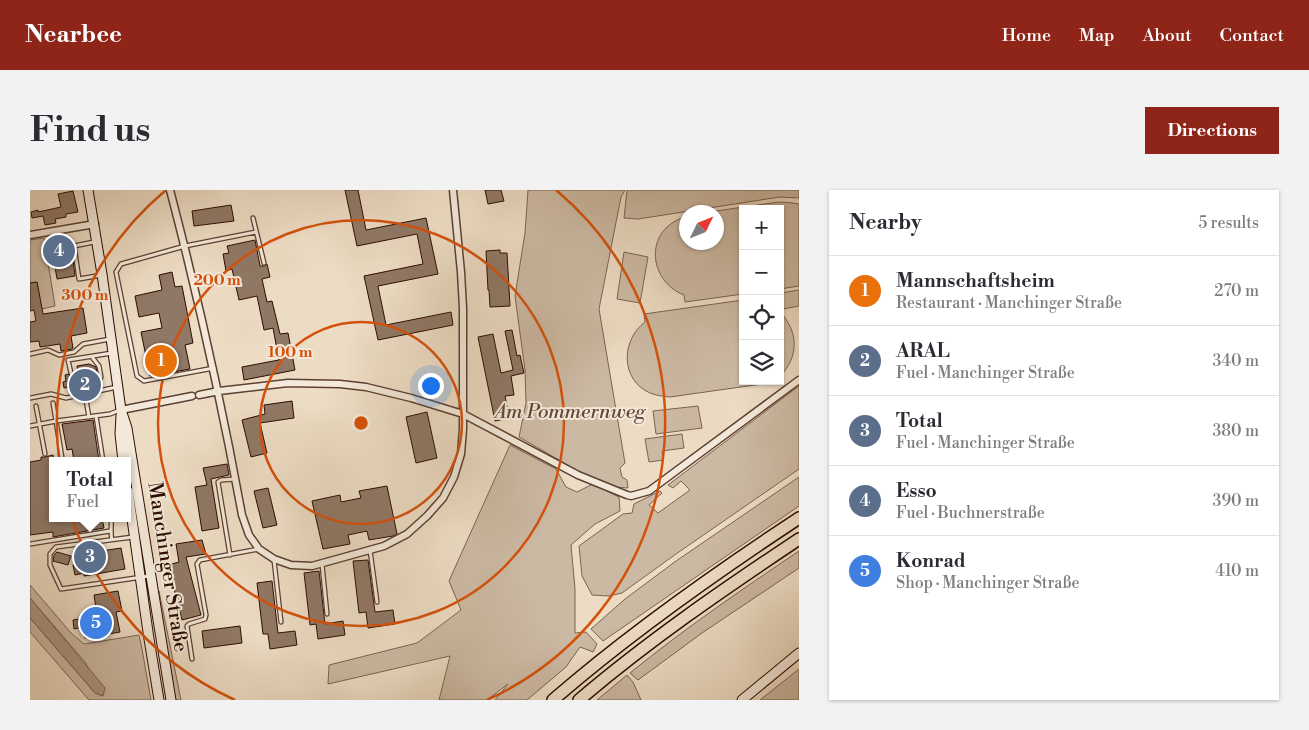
<!DOCTYPE html>
<meta charset="utf-8">
<style>
:root{--surface:#fff;--page:#f2f2f3;--text:#2b2b33;--muted:#7c7c81;--line:#e1e1e2;--accent:#8f2418}
body{margin:0;font-family:"Libre Bodoni",serif;background:var(--page);color:var(--text)}
.controls{position:absolute;right:15px;top:15px;display:grid;overflow:hidden;border-radius:0px;box-shadow:0 1px 4px #0004}
.controls button{width:45px;height:45px;display:grid;place-items:center;padding:0;border:0;border-bottom:1px solid var(--line);background:var(--surface);color:var(--text);font:25px sans-serif}
.compass{position:absolute;left:649px;top:15px;width:45px;height:45px;border-radius:50%;background:var(--surface);box-shadow:0 1px 4px #0004;rotate:47deg}
.you{position:absolute;left:400px;top:195px;width:18px;height:18px;margin:-12px;border:4px solid #fff;border-radius:50%;background:#1a73e8;box-shadow:0 0 0 8px #1a73e833}
.badge{display:grid;place-items:center;width:32px;height:32px;border-radius:50%;background:var(--accent);color:#fff;font-size:16px;font-weight:700}
.pin{position:absolute;translate:-50% -50%;border:2px solid #fff;box-shadow:0 1px 5px #0006}
.popup{position:absolute;left:19px;top:267px;width:82px;height:65px;box-sizing:border-box;display:grid;place-content:center;border-radius:0px;background:var(--surface);filter:drop-shadow(0 1px 4px #0005);font-size:16px;white-space:nowrap;color:var(--muted)}
.popup b{font-size:19px;color:var(--text)}
.popup::after{content:'';position:absolute;left:50%;top:100%;margin-left:-10px;border:10px solid transparent;border-top-color:var(--surface)}
.list{margin:0;padding:0;list-style:none}
h2{display:flex;justify-content:space-between;align-items:center;height:65px;margin:0;padding:0 20px;font-size:21px}
h2 small{font-size:16px;font-weight:400;color:var(--muted)}
.list li{display:grid;grid-template-columns:32px 1fr auto;gap:15px;align-items:center;box-sizing:border-box;height:70px;padding:0 20px;border-top:1px solid var(--line)}
.list b{display:block;font-size:19px;white-space:nowrap}
.list p{margin:0;font-size:16px;white-space:nowrap;color:var(--muted)}
.list em{font-size:16px;font-style:normal;color:var(--muted)}
.icon{flex:none;width:28px;height:28px;fill:none;stroke:currentColor;stroke-width:2;stroke-linecap:round;stroke-linejoin:round}
.map{position:relative;flex:none;width:769px;height:510px;overflow:hidden;border-radius:0px}
header{display:flex;align-items:center;gap:30px;box-sizing:border-box;height:70px;padding:0 25px;background:var(--accent);color:#fff}
header strong{font-size:24px}
nav{display:flex;gap:28px;margin-inline-start:auto;font-size:18px}
.intro{display:flex;align-items:center;justify-content:space-between;box-sizing:border-box;height:120px;padding:0 30px}
h1{margin:0;font-size:35px}
.button{padding:12px 22px;border-radius:0px;background:var(--accent);color:#fff;font-size:18px;font-weight:700}
main{display:flex;gap:30px;padding:0 30px}
aside{flex:1;background:var(--surface);border-radius:0px;box-shadow:0 1px 4px #0004}
.map>svg:first-child{display:block}
.green{fill:#ccb9a3;stroke:#7c6252}
.water{fill:#ab9582;stroke:#785e4e}
.building{fill:#907866;stroke:#2c0c01}
.lines{fill:none;stroke-linecap:round;stroke-linejoin:round}
.lane-casing{stroke:#5c4032;stroke-width:5.5}
.street-casing{stroke:#5c4032;stroke-width:9}
.secondary-casing{stroke:#2c0c01;stroke-width:11}
.highway-casing{stroke:#2c0c01;stroke-width:14}
.lane{stroke:#f3e8d9;stroke-width:3}
.street{stroke:#f3e8d9;stroke-width:6}
.secondary{stroke:#f3e8d9;stroke-width:9}
.highway{stroke:#eddcc4;stroke-width:11}
.ring{fill:none;stroke:#d5510b;stroke-width:2.5}
.labels{text-anchor:middle;dominant-baseline:central;stroke-width:4;stroke-linejoin:round;paint-order:stroke}
.park-label{font-size:20px;font-style:italic;fill:#64493a;stroke:#f3e8d9}
.street-label{font-size:20px;fill:#2c0c01;stroke:#f3e8d9}
.centre{fill:#d5510b;stroke:#f3e8d9;stroke-width:2.5}
.ring-label{font-size:15px;text-anchor:middle;font-weight:bold;fill:#d5510b;stroke:#f3e8d9;stroke-width:4;stroke-linejoin:round;paint-order:stroke}
</style>
<header>
<strong>Nearbee</strong>
<nav><a>Home</a><a>Map</a><a>About</a><a>Contact</a></nav>
</header>
<div class="intro"><h1>Find us</h1><a class="button">Directions</a></div>
<main>
<div class="map">
<svg width="769" height="510" viewBox="0 0 769 510">
<rect width="100%" height="100%" fill="#eddcc4"/>
<filter id="stains"><feTurbulence type="fractalNoise" baseFrequency=".004" numOctaves="4"/><feColorMatrix values="0 0 0 0 .2 0 0 0 0 .09 0 0 0 0 .02 0 0 0 .5 -.17"/></filter>
<radialGradient id="worn" r=".72"><stop offset=".6" stop-color="#630" stop-opacity="0"/><stop offset="1" stop-color="#630" stop-opacity=".3"/></radialGradient>
<!-- green -->
<path class="green" d="M498 0H595L591 7 569 119 595 273 590 278 592 287 597 290 598 298 585 297 550 282 489 247 496 213 495 180 485 106 495 43Z
M597 0H769V8L750 7 608 29 594 28Z
M749 12 763 13 769 14V96L750 99V19H713V104L655 112 654 105C627 95 615 60 636 38 642 32 649 29 656 26V52H686V22H679Z
M14 48 25 116 12 119 7 92 0 93V50Z
M594 62 618 67 610 113 587 109Z
M769 100V116L753 119 750 103Z
M713 110V191H741L732 194 640 207C633 206 627 206 620 203 590 190 591 150 615 132L614 124Z
M750 122C769 142 769 167 750 186Z
M769 196V279L646 364 592 403 579 406 562 405 552 386 549 356 593 324 602 323 604 314 630 301 632 303 619 315 628 323 660 300 651 291 643 298 638 295Z
M668 216 672 238 626 244 623 221Z
M652 244 654 258 632 261 633 270 619 272 615 249Z
M480 255 526 279 536 297 547 302 563 294 589 307 590 321 565 334 541 355 545 399V443L556 442 567 454 563 462 550 457 536 477 497 510H465L478 494 457 510H409L420 466 298 494 299 475 387 453 431 420 419 391Z
M769 287V316L573 451 561 439 595 409 646 371Z
M769 361V378L672 443 608 490 600 483C654 439 711 400 769 361Z
M0 395 41 443 54 454 109 445 112 459 121 510H59L0 442V428L65 503 73 506 55 472 0 408Z
M129 401 149 500 151 510H145L128 418Z
M769 479V510H730Z
M597 485 603 492 611 510H567Z"/>
<!-- water -->
<path class="water" d="M0 408 75 498 73 506 65 503 0 428Z"/>
<!-- building -->
<path class="building" d="M315 0H328L336 40 396 28 408 84 348 96 356 135 421 122 423 135 348 150 334 86 393 74 387 44 327 56Z
M455 0H471L474 11 458 14Z
M43 1 48 22 36 24V27L25 29 26 33 15 35 13 26 2 28 1 22 8 20V22L31 17 28 4Z
M201 15 204 31 164 36 162 21Z
M34 50 37 70 43 69 45 86 27 89 21 52Z
M225 50 230 76H234L237 74 240 87 232 89 237 112 242 111 250 144 258 143 265 180 214 190 212 177 249 170 243 138 234 140 227 106 209 110 202 79 196 81 193 64 199 63 197 56Z
M470 60V63H477L480 116 460 117 459 100H458L456 61Z
M142 82 145 97 152 96 163 153 155 155 160 179 120 186 111 142 132 138 129 123 109 127 105 106 132 100 129 85Z
M7 92 13 124 53 118 57 143 41 146 43 158 42 159 31 161 30 154 10 157 9 151 0 152V132L6 131 4 120 0 121V93Z
M482 140 487 166 490 165 494 183 481 186 484 205 475 206 479 228 465 231 448 147 463 144 471 183 483 180 475 141Z
M59 174 66 177 67 185 61 186 63 199 48 201 47 196 43 193 40 194V197L34 198 33 192 36 191 35 185 38 184 40 186H42L44 183 48 182 47 176Z
M262 211 264 228 230 233 237 263 221 267 212 230 235 224 234 215Z
M397 222 407 268 386 273 376 227Z
M63 230 69 271H44L42 259 37 260 32 234Z
M23 265 24 271H22V328H72L74 338 23 347V342L0 345V272L11 270V267H15Z
M197 274 199 285 181 289 189 338 172 341 165 297 177 295 173 278Z
M357 296 367 344 363 346 339 350 337 341 318 345 320 354 293 359 282 311 310 305 311 312 331 308 329 301Z
M238 298 247 335 233 338 224 301Z
M172 350 176 364 156 367 171 425 152 430 138 375 149 372 146 354Z
M64 357 65 362 91 358 95 379 54 386V383L45 385 43 375 55 373 53 358Z
M27 362 41 366 38 375 23 371 24 365Z
M338 370 345 422 363 420 365 434 338 438 336 422 329 423 323 371Z
M289 381 295 434 313 431 315 445 288 449 286 434 280 435 274 383Z
M242 391 248 443 265 441 267 455 240 459 238 444H233L227 393Z
M88 401 92 421 86 422 90 442 55 448 53 437 44 439 43 430 67 426 64 405Z
M210 436 212 453 174 458 172 441Z"/>
<g class="lines">
<!-- lane casing -->
<g class="lane-casing">
<path id="lane" d="M223 28 234 73
M64 52 44 56 49 89 72 85
M0 164 18 160 29 165 44 162 53 154 80 149
M62 167 69 176 71 187 68 192 69 201
M184 178 114 191 107 186 86 82 91 74 155 56 226 42
M41 183 38 170 82 163
M43 196 45 206
M55 204 59 227
M0 208 21 204 36 208 87 197
M6 216 15 264
M66 226 73 271
M0 236 26 231 23 213
M32 268 26 231 80 224 90 220
M81 328C82 336 80 342 82 350
M103 347 26 357 20 364V375L31 399 119 386
M0 354 80 341
M340 360 347 412
M200 365 188 292 191 290 206 289
M244 370 251 432
M292 374 297 424
M162 469 157 436 159 434 175 429 176 425 167 374 170 370 229 359"/>
</g>
<!-- street casing -->
<g class="street-casing">
<path id="street" d="M140 0C168 107 192 215 212 325L219 345 229 359 244 369 261 375 282 376 354 356 377 344 397 326 413 308 424 287 431 264 433 239V118L431 82 423 0
M0 45 65 34
M169 205 189 201 258 193 310 194 336 197 381 208 433 224 548 285 597 305 601 306 619 301 769 190
M91 220 162 206"/>
</g>
<!-- secondary casing -->
<g class="secondary-casing">
<path id="secondary" d="M58 0 72 84 91 220 97 238 101 263 141 510
M91 225 90 244 93 271
M98 301 119 449 129 510
M712 510 769 463"/>
</g>
<!-- highway casing -->
<g class="highway-casing">
<path id="highway" d="M523 510C600 443 684 384 769 328
M549 510C618 451 694 399 769 349"/>
</g>
<!-- lane -->
<use href="#lane" class="lane"/>
<!-- street -->
<use href="#street" class="street"/>
<!-- secondary -->
<use href="#secondary" class="secondary"/>
<!-- highway -->
<use href="#highway" class="highway"/>
</g>
<!-- distance rings -->
<g class="ring">
<circle cx="331" cy="233" r="101"/>
<circle cx="331" cy="233" r="203"/>
<path d="M205 510A304 304 0 0 1 136 0M526 0A304 304 0 0 1 457 510"/>
</g>
<g class="labels">
<!-- park labels -->
<g class="park-label">
<text x="540" y="222">Am Pommernweg</text>
</g>
<!-- street labels -->
<g class="street-label">
<text transform="translate(137 377) rotate(81)">Manchinger Straße</text>
</g>
</g>
<circle cx="331" cy="233" r="8" class="centre"/>
<g class="ring-label">
<text x="187" y="95">200 m</text>
<text x="55" y="110">300 m</text>
<text x="260" y="167">100 m</text>
</g>
<rect width="100%" height="100%" filter="url(#stains)"/>
<rect width="100%" height="100%" fill="url(#worn)"/>
</svg>
<div class="controls">
<button>+</button>
<button>−</button>
<button><svg class="icon" aria-label="locate" viewBox="0 0 24 24"><circle cx="12" cy="12" r="6"/><path d="M12 2v4M12 18v4M2 12h4M18 12h4"/></svg></button>
<button><svg class="icon" aria-label="layers" viewBox="0 0 24 24"><path d="M12 4l9 5-9 5-9-5zM3 14l9 5 9-5"/></svg></button>
</div>
<svg class="compass" viewBox="-18 -18 36 36"><path d="M0-13l5 13h-10z" fill="#e53935"/><path d="M0 13l5-13h-10z" fill="#7c7c81"/></svg>
<div class="you"></div>
<div class="pin badge" style="left:131px;top:171px;background:#e8710a">1</div>
<div class="pin badge" style="left:55px;top:195px;background:#5c6f8a">2</div>
<div class="pin badge" style="left:60px;top:367px;background:#5c6f8a">3</div>
<div class="popup"><b>Total</b>Fuel</div>
<div class="pin badge" style="left:29px;top:61px;background:#5c6f8a">4</div>
<div class="pin badge" style="left:66px;top:433px;background:#3f7fe0">5</div>
</div>
<aside>
<h2>Nearby<small>5 results</small></h2>
<ul class="list">
<li><span class="badge" style="background:#e8710a">1</span><div><b>Mannschaftsheim</b><p>Restaurant · Manchinger Straße</p></div><em>270 m</em></li>
<li><span class="badge" style="background:#5c6f8a">2</span><div><b>ARAL</b><p>Fuel · Manchinger Straße</p></div><em>340 m</em></li>
<li><span class="badge" style="background:#5c6f8a">3</span><div><b>Total</b><p>Fuel · Manchinger Straße</p></div><em>380 m</em></li>
<li><span class="badge" style="background:#5c6f8a">4</span><div><b>Esso</b><p>Fuel · Buchnerstraße</p></div><em>390 m</em></li>
<li><span class="badge" style="background:#3f7fe0">5</span><div><b>Konrad</b><p>Shop · Manchinger Straße</p></div><em>410 m</em></li>
</ul>
</aside>
</main>
